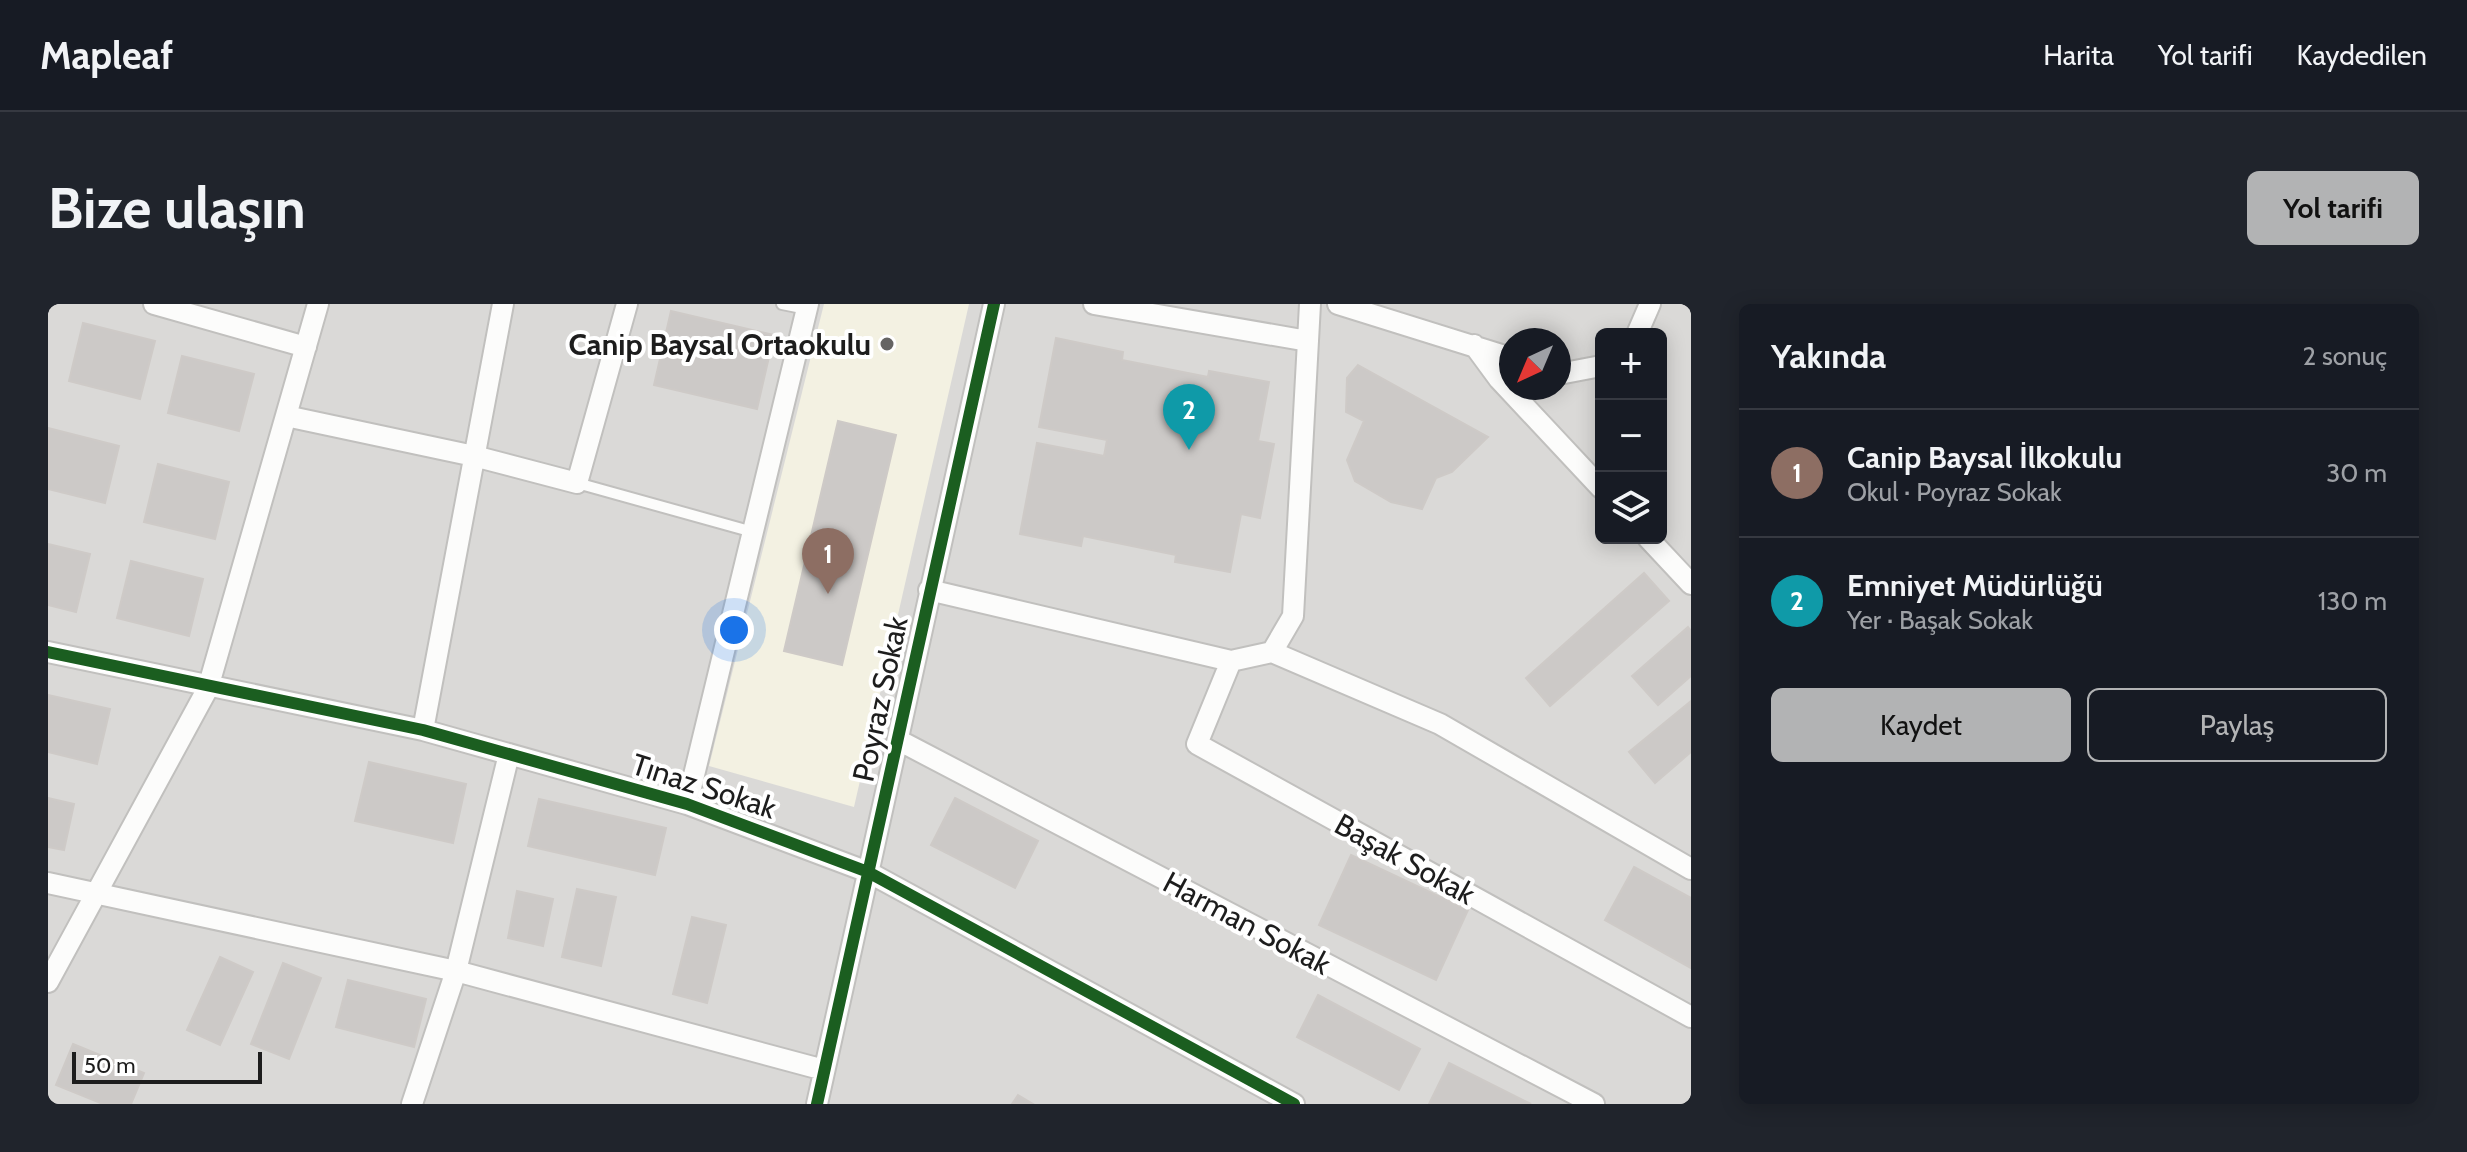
<!DOCTYPE html>
<html lang="tr">
<meta charset="utf-8">
<style>
:root{--surface:#171b24;--page:#20242c;--text:#f1f3f6;--muted:#9ea1a6;--line:#363941;--accent:#b2b3b4}
body{margin:0;font-family:Cabin,sans-serif;background:var(--page);color:var(--text)}
.controls{position:absolute;right:24px;top:24px;display:grid;overflow:hidden;border-radius:12px;box-shadow:0 4px 20px #0003}
.controls button{width:72px;height:72px;display:grid;place-items:center;padding:0;border:0;border-bottom:2px solid var(--line);background:var(--surface);color:var(--text);font:40px sans-serif}
.compass{position:absolute;left:1451px;top:24px;width:72px;height:72px;border-radius:50%;background:var(--surface);box-shadow:0 4px 20px #0003;rotate:224deg}
.scale{position:absolute;left:24px;bottom:20px;width:190px;box-sizing:border-box;padding-left:8px;border:4px solid #1d1d1d;border-top:0;font-size:22px;line-height:28px;white-space:nowrap;color:#1d1d1d;-webkit-text-stroke:6px #fff;paint-order:stroke}
.you{position:absolute;left:686px;top:326px;width:28px;height:28px;margin:-20px;border:6px solid #fff;border-radius:50%;background:#1a73e8;box-shadow:0 0 0 12px #1a73e833}
.badge{display:grid;place-items:center;width:52px;height:52px;border-radius:50%;background:var(--accent);color:#fff;font-size:26px;font-weight:700}
.pin{position:absolute;translate:-50% -66px;filter:drop-shadow(0 2px 4px #0008)}
.pin::after{content:'';position:absolute;top:42px;width:28px;height:24px;background:inherit;clip-path:polygon(0 0,100% 0,50% 100%)}
.list{margin:0;padding:0;list-style:none}
h2{display:flex;justify-content:space-between;align-items:center;height:104px;margin:0;padding:0 32px;font-size:34px}
h2 small{font-size:26px;font-weight:400;color:var(--muted)}
.list li{display:grid;grid-template-columns:52px 1fr auto;gap:24px;align-items:center;box-sizing:border-box;height:128px;padding:0 32px;border-top:2px solid var(--line)}
.list b{display:block;font-size:30px;white-space:nowrap}
.list p{margin:0;font-size:26px;white-space:nowrap;color:var(--muted)}
.list em{font-size:26px;font-style:normal;color:var(--muted)}
.actions{display:flex;gap:16px;padding:24px 32px}
.actions a{flex:1;padding:18px 0;border:2px solid var(--accent);border-radius:12px;text-align:center;font-size:28px;color:var(--accent)}
.actions .main{background:var(--accent);color:#111}
.icon{flex:none;width:44px;height:44px;fill:none;stroke:currentColor;stroke-width:2;stroke-linecap:round;stroke-linejoin:round}
.map{position:relative;flex:none;width:1643px;height:800px;overflow:hidden;border-radius:12px}
header{display:flex;align-items:center;gap:48px;box-sizing:border-box;height:112px;padding:0 40px;background:var(--surface);border-bottom:2px solid var(--line)}
header strong{font-size:38px}
nav{display:flex;gap:44px;margin-inline-start:auto;font-size:28px}
.intro{display:flex;align-items:center;justify-content:space-between;box-sizing:border-box;height:192px;padding:0 48px}
h1{margin:0;font-size:56px}
.button{padding:20px 36px;border-radius:12px;background:var(--accent);color:#111;font-size:28px;font-weight:700}
main{display:flex;gap:48px;padding:0 48px}
aside{flex:1;background:var(--surface);border-radius:12px;box-shadow:0 4px 20px #0003}
.map>svg:first-child{display:block}
.residential{fill:#dad9d7;fill-rule:evenodd}
.education{fill:#f3f1e2}
.building{fill:#ccc9c7;stroke:#cecac7;stroke-width:2}
.lines{fill:none;stroke-linecap:round;stroke-linejoin:round}
.lane-casing{stroke:#c1c0be;stroke-width:14}
.street-casing{stroke:#c1c0be;stroke-width:24}
.lane{stroke:#fcfcfb;stroke-width:10}
.street{stroke:#fcfcfb;stroke-width:20}
.cycleway-casing{stroke:#fff;stroke-width:17}
.cycleway{stroke:#1b5e20;stroke-width:12}
.poi-dot{fill:#656463;stroke:#fff;stroke-width:3}
.labels{text-anchor:middle;dominant-baseline:central;stroke-width:8;stroke-linejoin:round;paint-order:stroke}
.poi-label{font-size:30px;font-weight:bold;fill:#1d1d1d;stroke:#fff;text-anchor:end}
.street-label{font-size:30px;fill:#1d1d1d;stroke:#fff}
</style>
<header>
<strong>Mapleaf</strong>
<nav><a>Harita</a><a>Yol tarifi</a><a>Kaydedilen</a></nav>
</header>
<div class="intro"><h1>Bize ulaşın</h1><a class="button">Yol tarifi</a></div>
<main>
<div class="map">
<svg width="1643" height="800" viewBox="0 0 1643 800">
<rect width="100%" height="100%" fill="#ebe9e6"/>
<!-- residential -->
<path class="residential" d="M0 0H1643V800H0ZM1553 30H1613V234H1553ZM1463 36H1511V84H1463Z"/>
<!-- education -->
<path class="education" d="M776 0H921L806 503 661 462Z"/>
<!-- building -->
<path class="building" d="M623 7 726 31 709 105 606 81Z
M35 19 107 37 92 95 21 77Z
M1008 34 1075 48 1074 56 1160 73 1161 67 1221 78 1210 137 1226 140 1212 214 1193 210 1182 268 1127 258 1128 251 1035 232 1033 242 972 230 989 139 1056 152 1059 136 991 123Z
M134 52 206 70 191 127 120 109Z
M1310 61 1440 133 1404 168 1388 174 1374 205 1343 198 1307 177 1299 156 1316 117 1298 108 1299 74Z
M790 117 848 131 794 361 736 347Z
M0 124 71 142 57 199 0 185Z
M110 160 181 178 167 235 96 218Z
M0 240 42 250 28 308 0 301Z
M83 257 155 275 141 332 69 314Z
M1596 269 1621 297 1502 402 1478 374Z
M1640 323 1643 327V372L1610 401 1584 372Z
M0 391 62 405 49 460 0 448Z
M1643 397V448L1607 479 1581 448Z
M321 458 418 480 405 539 307 517Z
M0 494 26 500 16 546 0 543Z
M907 494 990 537 967 584 883 541Z
M491 495 618 524 607 571 480 542Z
M1303 551 1420 606 1388 676 1271 621Z
M1586 563 1643 594V664L1557 616Z
M529 585 568 593 553 662 514 653Z
M469 587 505 595 495 642 460 634Z
M644 613 678 621 659 699 625 690Z
M172 653 205 668 172 741 139 726Z
M235 659 273 674 241 755 203 740Z
M300 676 378 695 366 743 288 723Z
M1270 691 1372 745 1351 786 1249 733Z
M25 740 96 769 83 800H55L8 781Z
M1401 759 1483 800H1381Z
M970 791 985 800H964Z"/>
<g class="lines">
<!-- lane casing -->
<g class="lane-casing">
<path id="lane" d="M734 0 759 5
M529 179 705 228"/>
</g>
<!-- street casing -->
<g class="street-casing">
<path id="street" d="M106 0 258 43
M1046 0 1260 37
M1290 0 1463 54
M1589 30 1602 0
M1426 41 1451 75 1553 184
M1511 70 1553 62
M238 112 426 152 529 179 579 0
M1600 234 1643 280
M881 286 1183 357 1224 348 1245 312 1262 0
M0 348 375 426 639 500 820 568 1246 800
M1224 348 1392 420 1643 565
M1183 357 1149 440 1643 713
M375 426 455 0
M852 437 1546 800
M639 500 760 0
M0 579 408 667 776 766
M0 678 160 384 270 0
M364 800 408 667 461 450
M769 800 946 0"/>
</g>
<!-- lane -->
<use href="#lane" class="lane"/>
<!-- street -->
<use href="#street" class="street"/>
<!-- cycleway casing -->
<g class="cycleway-casing">
<path id="cycleway" d="M0 348 375 426 639 500 820 568 1246 800
M769 800 946 0"/>
</g>
<!-- cycleway -->
<use href="#cycleway" class="cycleway"/>
</g>
<!-- markers -->
<circle class="poi-dot" cx="839" cy="40" r="8"/>
<g class="labels">
<!-- poi labels -->
<g class="poi-label">
<text x="823" y="40">Canip Baysal Ortaokulu</text>
</g>
<!-- street labels -->
<g class="street-label">
<text transform="translate(832 395) rotate(-78)">Poyraz Sokak</text>
<text transform="translate(656 482) rotate(18)">Tınaz Sokak</text>
<text transform="translate(1357 555) rotate(29)">Başak Sokak</text>
<text transform="translate(1199 619) rotate(28)">Harman Sokak</text>
</g>
</g>
</svg>
<div class="controls">
<button>+</button>
<button>−</button>
<button><svg class="icon" aria-label="layers" viewBox="0 0 24 24"><path d="M12 4l9 5-9 5-9-5zM3 14l9 5 9-5"/></svg></button>
</div>
<svg class="compass" viewBox="-18 -18 36 36"><path d="M0-13l5 13h-10z" fill="#e53935"/><path d="M0 13l5-13h-10z" fill="#9ea1a6"/></svg>
<div class="scale">50 m</div>
<div class="you"></div>
<div class="pin badge" style="left:780px;top:290px;background:#8d6e63">1</div>
<div class="pin badge" style="left:1141px;top:146px;background:#0f9aa8">2</div>
</div>
<aside>
<h2>Yakında<small>2 sonuç</small></h2>
<ul class="list">
<li><span class="badge" style="background:#8d6e63">1</span><div><b>Canip Baysal İlkokulu</b><p>Okul · Poyraz Sokak</p></div><em>30 m</em></li>
<li><span class="badge" style="background:#0f9aa8">2</span><div><b>Emniyet Müdürlüğü</b><p>Yer · Başak Sokak</p></div><em>130 m</em></li>
</ul>
<div class="actions"><a class="main">Kaydet</a><a>Paylaş</a></div>
</aside>
</main>
